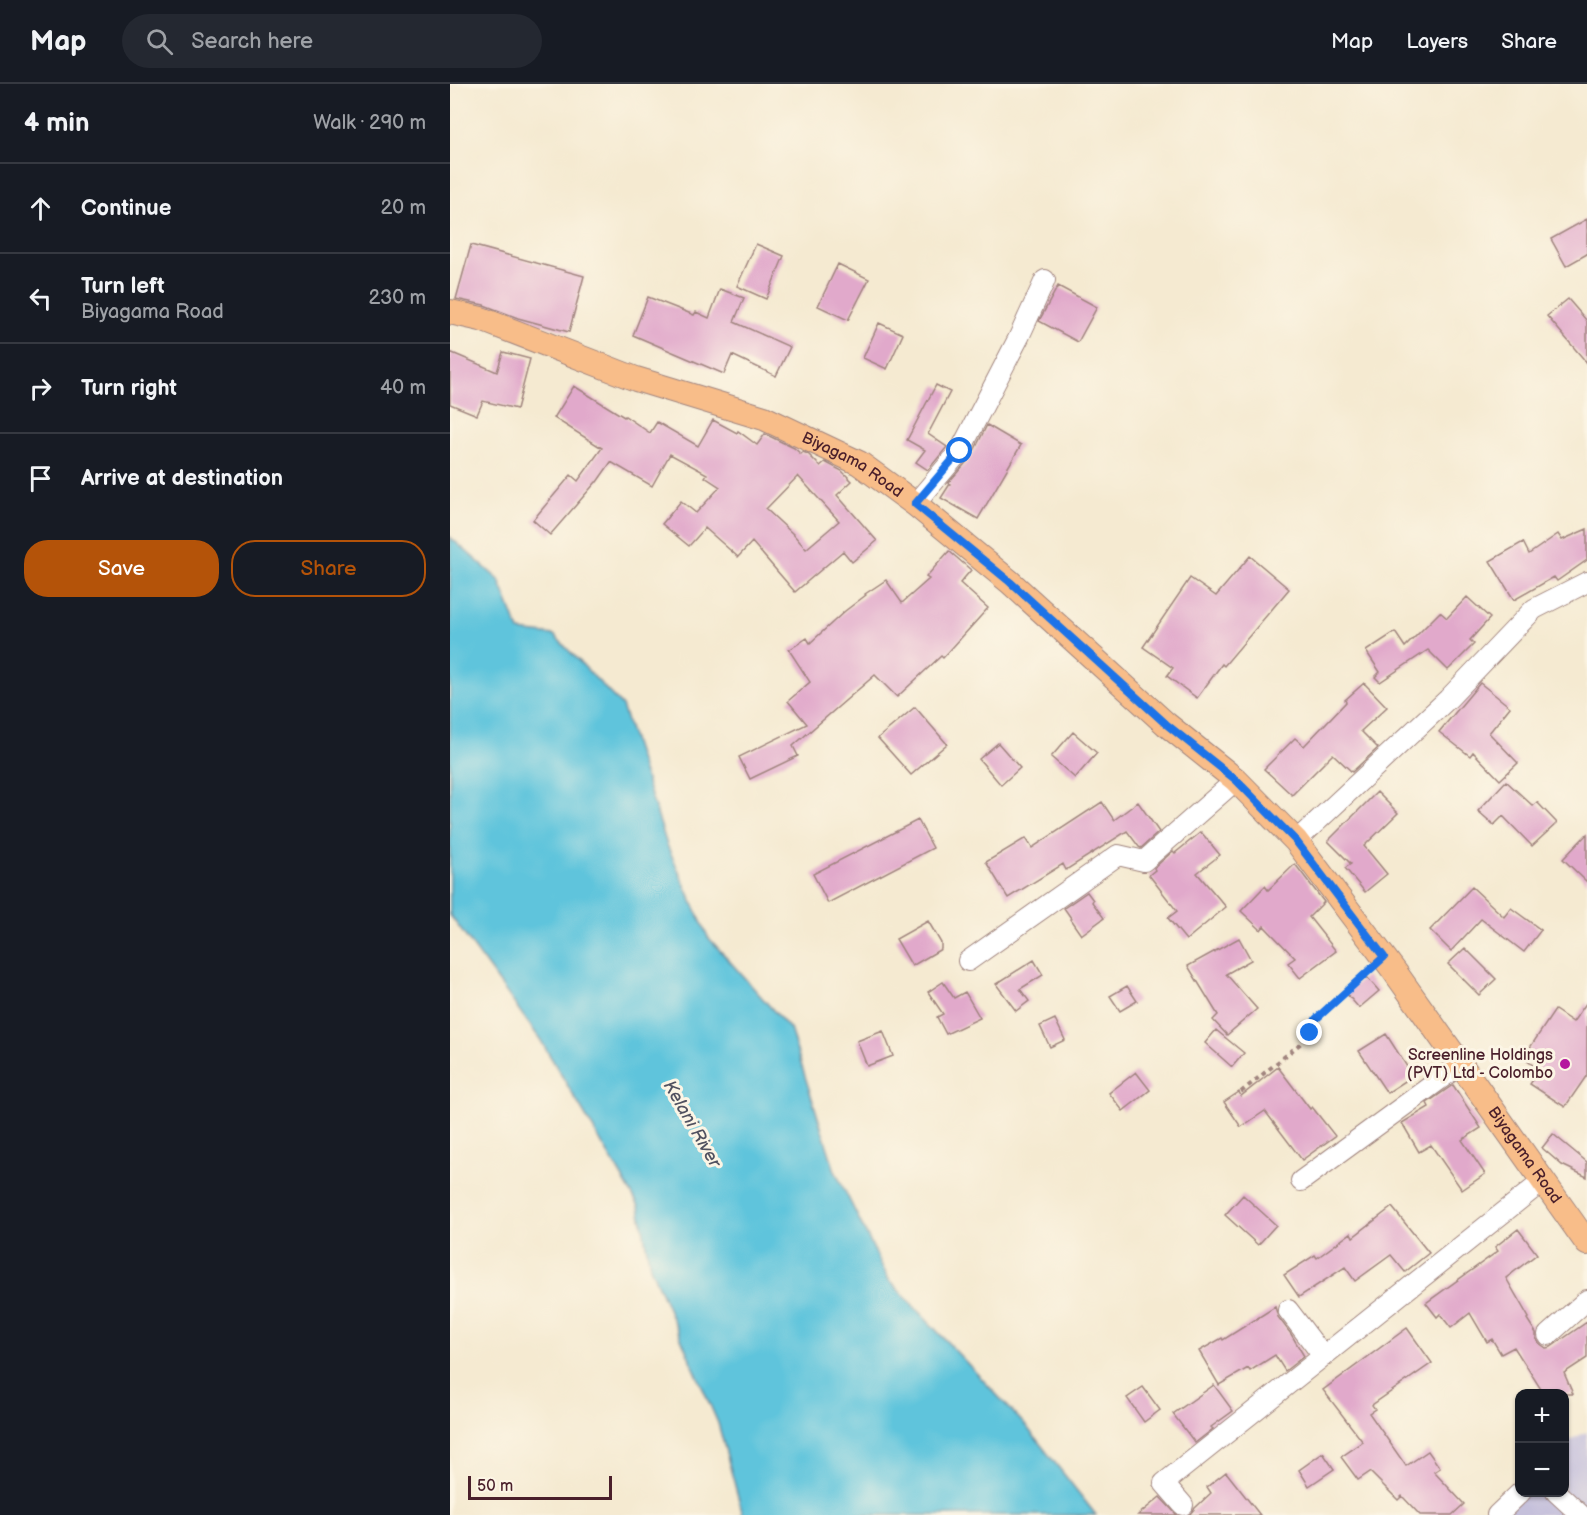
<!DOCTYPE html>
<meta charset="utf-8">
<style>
:root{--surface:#171b24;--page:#242831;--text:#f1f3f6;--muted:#9ea1a6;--line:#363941;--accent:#b45309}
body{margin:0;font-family:"Balsamiq Sans",sans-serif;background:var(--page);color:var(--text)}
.controls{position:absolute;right:18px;bottom:18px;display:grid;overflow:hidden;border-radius:12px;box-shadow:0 2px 4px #0004}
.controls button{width:54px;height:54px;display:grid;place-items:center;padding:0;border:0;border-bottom:2px solid var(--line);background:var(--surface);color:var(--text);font:30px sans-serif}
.scale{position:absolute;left:18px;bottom:15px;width:144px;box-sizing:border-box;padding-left:6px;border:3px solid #4a1f2b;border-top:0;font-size:16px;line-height:21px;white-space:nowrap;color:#4a1f2b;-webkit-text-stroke:4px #fcf5e5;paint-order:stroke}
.stop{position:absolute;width:18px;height:18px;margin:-14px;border:4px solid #1a73e8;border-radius:50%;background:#fff}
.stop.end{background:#1a73e8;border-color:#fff;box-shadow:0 2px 6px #0008}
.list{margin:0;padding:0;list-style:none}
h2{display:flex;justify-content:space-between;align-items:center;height:78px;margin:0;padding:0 24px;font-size:26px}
h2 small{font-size:20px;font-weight:400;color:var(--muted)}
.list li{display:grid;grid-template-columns:39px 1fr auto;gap:18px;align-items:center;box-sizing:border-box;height:90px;padding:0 24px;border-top:2px solid var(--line)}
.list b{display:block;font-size:22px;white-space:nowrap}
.list p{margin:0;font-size:20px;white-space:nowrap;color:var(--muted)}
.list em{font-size:20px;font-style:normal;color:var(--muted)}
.actions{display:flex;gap:12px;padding:18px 24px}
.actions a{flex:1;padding:14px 0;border:2px solid var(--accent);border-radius:24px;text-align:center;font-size:21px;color:var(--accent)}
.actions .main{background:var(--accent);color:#fff}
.icon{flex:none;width:33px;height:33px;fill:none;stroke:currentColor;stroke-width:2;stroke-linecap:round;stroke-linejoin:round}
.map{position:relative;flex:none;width:1137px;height:1431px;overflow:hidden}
header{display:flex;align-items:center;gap:36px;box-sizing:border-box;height:84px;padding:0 30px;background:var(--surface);border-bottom:2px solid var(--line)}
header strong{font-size:28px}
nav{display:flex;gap:33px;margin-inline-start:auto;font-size:21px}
.search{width:420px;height:54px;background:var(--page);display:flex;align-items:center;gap:15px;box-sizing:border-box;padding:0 21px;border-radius:33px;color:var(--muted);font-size:22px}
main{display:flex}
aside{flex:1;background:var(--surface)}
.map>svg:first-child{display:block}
.industrial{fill:#c5c0db}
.water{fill:#5fc4dc;stroke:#547284;stroke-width:1.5}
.building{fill:#e1a9cb;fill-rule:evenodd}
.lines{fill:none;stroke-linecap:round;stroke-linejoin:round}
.minor-casing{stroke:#a0847e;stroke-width:22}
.major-casing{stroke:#a0847e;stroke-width:26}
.path{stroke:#a0847e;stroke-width:4;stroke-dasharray:4.5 4.5;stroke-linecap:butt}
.minor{stroke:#fff;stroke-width:20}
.major{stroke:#f8bd89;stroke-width:24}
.route{stroke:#1a73e8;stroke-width:8}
.poi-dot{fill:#b5179e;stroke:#fcf5e5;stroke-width:2}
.labels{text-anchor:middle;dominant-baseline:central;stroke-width:6;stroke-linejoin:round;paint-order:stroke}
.street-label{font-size:16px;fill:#4a1f2b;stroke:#fcf5e5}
.poi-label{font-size:16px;fill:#4a1f2b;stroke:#fcf5e5;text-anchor:end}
.water-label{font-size:18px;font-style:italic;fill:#505160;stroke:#fcf5e5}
</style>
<header>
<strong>Map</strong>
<div class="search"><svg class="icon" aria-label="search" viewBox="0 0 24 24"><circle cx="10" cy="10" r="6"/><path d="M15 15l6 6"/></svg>Search here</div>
<nav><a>Map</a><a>Layers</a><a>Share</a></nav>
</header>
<main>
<aside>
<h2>4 min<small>Walk · 290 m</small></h2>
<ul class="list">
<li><svg class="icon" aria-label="ahead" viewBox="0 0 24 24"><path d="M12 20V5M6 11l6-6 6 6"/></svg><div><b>Continue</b></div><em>20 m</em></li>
<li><svg class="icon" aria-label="left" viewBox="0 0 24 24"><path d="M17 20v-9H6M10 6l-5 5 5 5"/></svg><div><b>Turn left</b><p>Biyagama Road</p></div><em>230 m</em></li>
<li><svg class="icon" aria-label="right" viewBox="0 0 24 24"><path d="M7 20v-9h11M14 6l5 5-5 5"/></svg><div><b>Turn right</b></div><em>40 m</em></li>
<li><svg class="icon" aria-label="arrive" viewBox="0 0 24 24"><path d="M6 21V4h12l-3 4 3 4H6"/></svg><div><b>Arrive at destination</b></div></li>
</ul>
<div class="actions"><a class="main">Save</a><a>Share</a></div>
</aside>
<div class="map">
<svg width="1137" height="1431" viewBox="0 0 1137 1431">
<rect width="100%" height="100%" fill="#fcf5e5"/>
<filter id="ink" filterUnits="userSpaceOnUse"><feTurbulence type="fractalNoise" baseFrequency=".0167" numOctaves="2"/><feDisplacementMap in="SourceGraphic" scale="12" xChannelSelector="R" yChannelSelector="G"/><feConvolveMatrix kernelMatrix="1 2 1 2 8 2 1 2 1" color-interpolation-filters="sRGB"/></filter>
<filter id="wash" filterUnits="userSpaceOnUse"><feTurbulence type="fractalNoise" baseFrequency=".008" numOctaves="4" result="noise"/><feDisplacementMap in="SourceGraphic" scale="24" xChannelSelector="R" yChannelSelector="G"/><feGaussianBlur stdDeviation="1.35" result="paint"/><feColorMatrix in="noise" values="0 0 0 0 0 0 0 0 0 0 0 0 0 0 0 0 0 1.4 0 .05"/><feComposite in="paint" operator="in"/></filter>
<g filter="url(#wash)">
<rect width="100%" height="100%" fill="#f5ead1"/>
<!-- industrial -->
<path class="industrial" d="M1137 1348V1431H1047L1070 1409 1114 1408 1115 1358Z"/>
<!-- water -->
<path class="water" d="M0 453 49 496 69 547 104 551 172 622 217 761 258 853 340 945 385 1087 439 1196 576 1342 646 1431H293L268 1339 200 1183 189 1122 90 955 0 831Z"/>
<g id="blocks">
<!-- building -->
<path class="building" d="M1137 135V170L1116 182 1101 155Z
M306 160 334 172 316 215 287 202Z
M21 161 134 192 119 248 68 234 34 221 6 215Z
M388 180 419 195 398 236 368 222Z
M608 202 647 223 628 258 589 237Z
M270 205 294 214 284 238 340 263 326 292 282 271 274 290 183 251 198 213 244 231 246 228 259 234Z
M1118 215 1137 237V279L1097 232Z
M429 239 453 250 437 285 413 274Z
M0 268 47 288 53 268 80 275 67 325 33 317 27 331 0 320Z
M486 301 500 308 478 350 497 363 478 386 466 378 475 366 457 356Z
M124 302 174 333 175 332 200 349 207 338 248 362 263 336 287 349 288 347 307 361 315 350 344 364 351 370 353 368 358 370 370 382 375 378 392 387 402 397 387 411 427 457 402 478 393 467 345 508 302 458 288 473 255 444 239 462 212 440 231 417 246 429 270 403 255 393 257 390 220 370 202 402 161 378 147 398H146L100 451 83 436 121 391 128 397 152 364 104 334ZM348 392 389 437 356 465 343 450 316 425Z
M537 341 571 361 528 435 491 414 500 400 498 399 521 373Z
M1137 445V476L1107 497 1104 493 1064 516 1040 477 1073 458 1079 470 1108 450 1112 456Z
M499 467 521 486 510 499 538 524 493 574 491 572 447 613 425 591 343 662 348 672 300 695 289 673 357 640 338 617 360 598 339 566 357 554 360 559 395 527 416 511 415 510 436 496 452 519 479 495 476 493Z
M800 472 839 505 774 582 772 580 747 614 717 592 723 584 693 563 740 494 766 512Z
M1017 513 1040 534 1020 556 1024 560 998 586 978 566 930 598 925 593 930 588 916 567 945 548 955 563 990 528 997 534Z
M914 599 937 623 911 647 928 664 902 688 883 670 842 711 814 685 845 654 854 662 896 618 895 616Z
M1030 599 1060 623 1039 649 1068 679 1050 696 1023 668 1020 672 989 648Z
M465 623 497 660 461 691 428 654Z
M623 648 647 669 625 694 601 673Z
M548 659 570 684 551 701 529 675Z
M1056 697 1083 722 1087 718 1107 739 1082 762 1053 732 1044 741 1028 727Z
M927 708 948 729 914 762 937 790 915 808 895 784 901 780 878 757Z
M652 718 664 736 688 718 709 748 691 764 689 763 677 747 616 786 613 780 558 814 536 778 576 754 582 764Z
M468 736 483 764 378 819 363 790Z
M751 748 770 771 747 789 776 823 736 856 718 834 727 827 699 791 705 786 704 784 723 767 725 769Z
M1137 750V798L1113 775Z
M845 780 874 818 859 833 886 867 850 894 838 879 845 874 814 842 811 846 791 827 815 802 818 806Z
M1022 803 1054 833 1061 824 1091 846 1074 868 1031 835 1001 867 980 846Z
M637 808 643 816 642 818 654 834 631 851 620 835 621 834 614 824Z
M478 837 491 859V865L462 882 446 855Z
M789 854 801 876 776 890 807 925 777 951 763 936 768 931 738 882Z
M1015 864 1046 895 1029 911 998 880Z
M584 876 593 891 570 905 579 917 566 927 546 900Z
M916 892 929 907 909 924 896 909Z
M493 898 504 914 515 908 530 934 496 950 487 933 493 930 478 908Z
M677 902 687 917 670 927 660 912Z
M1137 918V991L1115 1023 1080 1000 1090 986 1073 974 1105 926 1123 938Z
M605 935 615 956 600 963 590 942Z
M766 946 794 969 782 983 755 959Z
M433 947 443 972 417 982 407 957Z
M936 950 963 992 937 1009 909 967Z
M828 983 860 1025 862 1023 885 1052 852 1076 815 1027 791 1043 774 1018 789 1008 791 1012Z
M686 988 700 1006 673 1027 659 1009Z
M1003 1001 1031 1044 1012 1056 1035 1090 1012 1106 981 1061 969 1068 952 1039 979 1023 977 1019Z
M1103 1050 1137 1078V1093L1112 1081 1092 1064Z
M793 1111 826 1141 808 1161 775 1131Z
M942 1123 979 1169 955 1188 941 1171 905 1197 895 1183 849 1213 834 1191 865 1171 867 1174 901 1149 903 1153Z
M1068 1145 1087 1170 1056 1194 1079 1234 1077 1235 1086 1249V1254L1089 1259 1096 1264 1101 1263 1137 1238V1274L1114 1289 1123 1310H1094L1064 1263 1051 1270 1042 1255 1037 1258 1020 1229 1001 1244 990 1230 987 1233 976 1219 1048 1167 1045 1163Z
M825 1223 828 1233 841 1250 854 1272 835 1287 825 1271 800 1287 798 1284 769 1301 749 1267 772 1254 773 1256Z
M957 1244 982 1279 922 1321 925 1325 919 1329 956 1382 978 1367 990 1384 984 1388 1014 1420 1002 1431H970L952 1412 948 1416 920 1388 908 1396 891 1373 913 1358 873 1306Z
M764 1301 783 1327 761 1343 763 1345 745 1359 723 1330Z
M693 1303 710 1326 694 1338 677 1314Z
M873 1369 884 1385 859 1402 849 1386Z
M776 1388 810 1431H739L745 1424 761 1409 757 1403Z
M710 1413 727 1431H688Z"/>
</g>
</g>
<g filter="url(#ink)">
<use href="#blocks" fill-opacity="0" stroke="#a0847e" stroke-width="1.5"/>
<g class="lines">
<!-- minor casing -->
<g class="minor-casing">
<path id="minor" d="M465 420 510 367 569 253 595 196
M846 757 998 615 1084 525 1137 498
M518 877 668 771 694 777 786 696
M851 1097 1011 980
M838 1226 873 1272
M1098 1251 1137 1216
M1106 1408 1131 1431
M733 1421 714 1399 1093 1097
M1047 1431 1071 1408"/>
</g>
<!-- major casing -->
<g class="major-casing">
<g id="major">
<path id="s1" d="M0 228 31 235 186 295 314 334 409 379 465 420 560 498 716 640 786 696 846 757 945 888 1137 1159"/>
</g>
</g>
<!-- path -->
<path class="path" d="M791 1008 850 960 860 949 866 935 920 886"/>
<!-- minor -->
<use href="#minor" class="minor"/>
<!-- major -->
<use href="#major" class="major"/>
</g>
</g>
<g class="lines" filter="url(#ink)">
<!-- route -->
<path class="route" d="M510 367 465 420 560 498 716 640 786 696 846 757 934 873 866 935 860 949"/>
</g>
<!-- markers -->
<circle class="poi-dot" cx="1115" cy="980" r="6"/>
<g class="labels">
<!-- street labels -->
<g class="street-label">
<text stroke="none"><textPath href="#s1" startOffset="432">Biyagama Road</textPath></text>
<text stroke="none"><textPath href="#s1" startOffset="1404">Biyagama Road</textPath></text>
</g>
<!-- poi labels -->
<g class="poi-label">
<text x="1103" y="971">Screenline Holdings<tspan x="1103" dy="18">(PVT) Ltd - Colombo</tspan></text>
</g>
<!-- water labels -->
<g class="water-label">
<text transform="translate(242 1040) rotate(60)">Kelani River</text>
</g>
</g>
</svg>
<div class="controls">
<button>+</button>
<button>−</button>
</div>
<div class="scale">50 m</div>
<div class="stop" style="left:510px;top:367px"></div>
<div class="stop end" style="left:860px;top:949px"></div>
</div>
</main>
